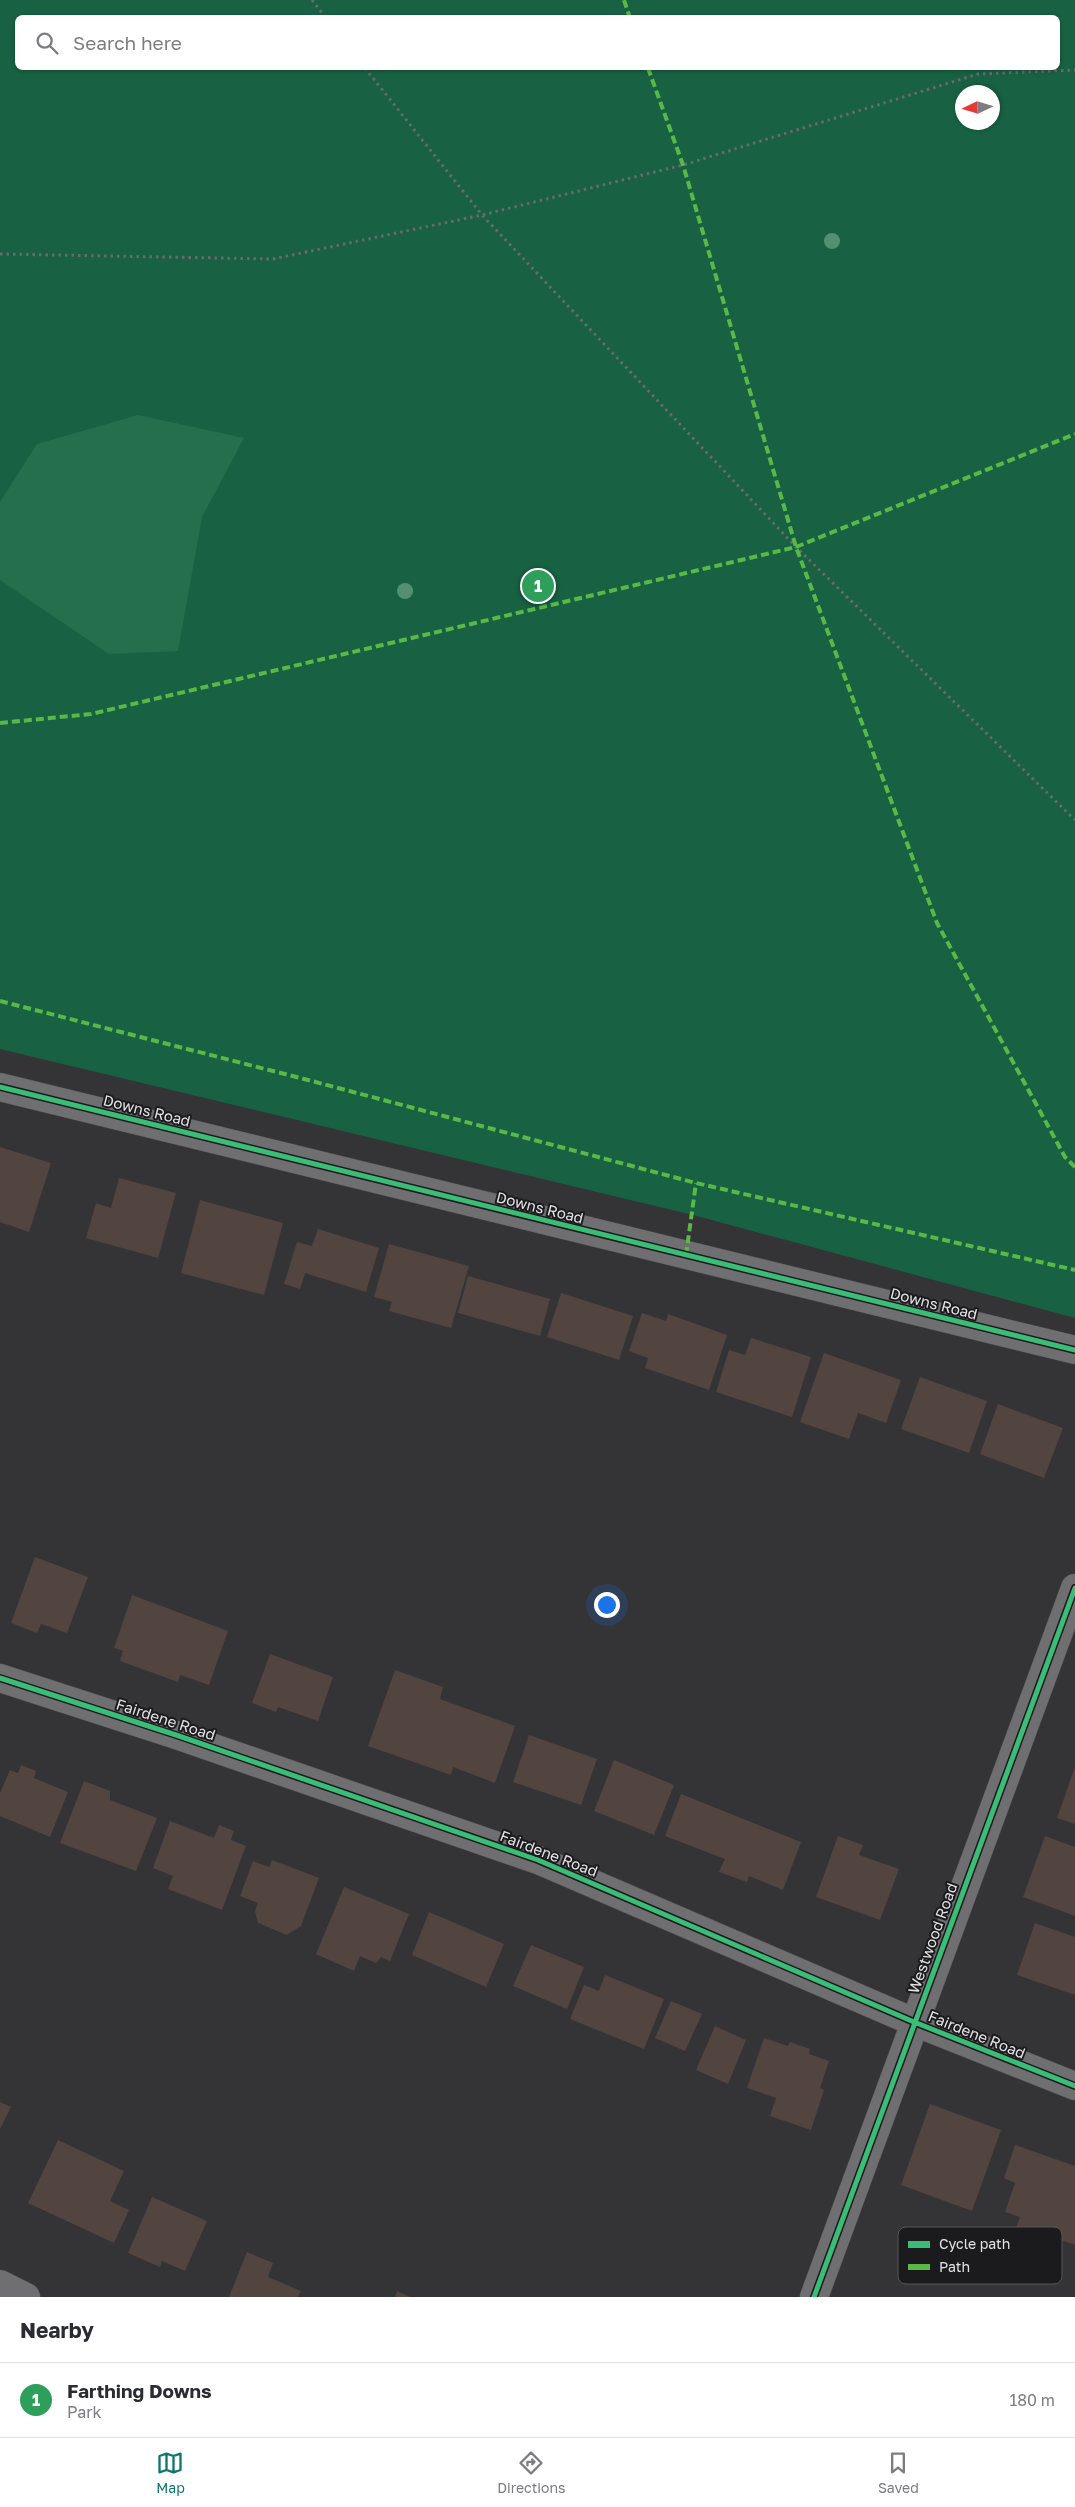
<!DOCTYPE html>
<style>
:root{--surface:#fff;--page:#f2f2f3;--text:#2b2b33;--muted:#7c7c81;--line:#e1e1e2;--accent:#0f766e}
body{margin:0;font-family:"Golos Text",sans-serif;background:var(--page);color:var(--text)}
.compass{position:absolute;left:955px;top:85px;width:45px;height:45px;border-radius:50%;background:var(--surface);box-shadow:0 1px 4px #0004;rotate:266deg}
.you{position:absolute;left:606px;top:1604px;width:18px;height:18px;margin:-12px;border:4px solid #fff;border-radius:50%;background:#1a73e8;box-shadow:0 0 0 8px #1a73e833}
.badge{display:grid;place-items:center;width:32px;height:32px;border-radius:50%;background:var(--accent);color:#fff;font-size:16px;font-weight:700}
.pin{position:absolute;translate:-50% -50%;border:2px solid #fff;box-shadow:0 1px 5px #0006}
.list{margin:0;padding:0;list-style:none}
h2{display:flex;justify-content:space-between;align-items:center;height:65px;margin:0;padding:0 20px;font-size:21px}
h2 small{font-size:16px;font-weight:400;color:var(--muted)}
.list li{display:grid;grid-template-columns:32px 1fr auto;gap:15px;align-items:center;box-sizing:border-box;height:75px;padding:0 20px;border-top:1px solid var(--line)}
.list b{display:block;font-size:19px;white-space:nowrap}
.list p{margin:0;font-size:16px;white-space:nowrap;color:var(--muted)}
.list em{font-size:16px;font-style:normal;color:var(--muted)}
.icon{flex:none;width:28px;height:28px;fill:none;stroke:currentColor;stroke-width:2;stroke-linecap:round;stroke-linejoin:round}
.map{position:relative;flex:none;width:1075px;height:2297px;overflow:hidden}
.search{position:absolute;background:var(--surface);box-shadow:0 1px 4px #0004;left:15px;right:15px;top:15px;height:55px;display:flex;align-items:center;gap:12px;box-sizing:border-box;padding:0 18px;border-radius:8px;color:var(--muted);font-size:19px}
.sheet{height:140px;background:var(--surface)}
nav{display:flex;justify-content:space-around;align-items:center;box-sizing:border-box;height:70px;border-top:1px solid var(--line);background:var(--surface);font-size:14px;color:var(--muted)}
nav a{display:grid;justify-items:center;gap:2px}
nav .on{color:var(--accent)}
.map>svg:first-child{display:block}
.green{fill:#186142;fill-rule:evenodd}
.forest{fill:#266f4d}
.building{fill:#524540}
.lines{fill:none;stroke-linecap:round;stroke-linejoin:round}
.street-casing{stroke:#505051;stroke-width:29}
.path{stroke:#6a6a6c;stroke-width:3;stroke-dasharray:2.5 4;stroke-linecap:butt}
.street{stroke:#6f6f71;stroke-width:28}
.quiet{stroke:#58b947;stroke-width:4;stroke-dasharray:8 4;stroke-linecap:butt}
.cycleway-casing{stroke:#1b1a1d;stroke-width:8}
.cycleway{stroke:#3abd76;stroke-width:5}
.tree{fill:#539072}
.labels{text-anchor:middle;dominant-baseline:central;stroke-width:4;stroke-linejoin:round;paint-order:stroke}
.street-label{font-size:15px;fill:#e3e2e6;stroke:#1b1a1d}
.key{fill:#1b1a1d;stroke:#575659;stroke-width:1}
.key-label{font-size:14px;fill:#e3e2e6}
</style>
<div class="map">
<svg width="1075" height="2297" viewBox="0 0 1075 2297">
<rect width="100%" height="100%" fill="#343336"/>
<!-- green -->
<path class="green" d="M0 0H1075V1318L693 1215 0 1049ZM18 18H1058V68H18ZM962 92H992V122H962Z"/>
<!-- forest -->
<path class="forest" d="M138 415 244 438 202 517 178 651 109 654 0 580V502L37 444Z"/>
<!-- building -->
<path class="building" d="M0 1147 51 1163 29 1232 0 1222Z
M119 1178 176 1193 158 1258 86 1238 96 1203 111 1208Z
M200 1200 283 1223 264 1295 181 1273Z
M318 1229 379 1248 366 1292 305 1273 300 1289 284 1284 297 1242 312 1246Z
M389 1244 469 1266 451 1328 389 1311 392 1302 374 1297Z
M468 1276 550 1299 540 1336 458 1313Z
M561 1293 633 1316 619 1360 547 1337Z
M642 1313 666 1321 668 1314 727 1335 709 1390 645 1368 648 1358 629 1351Z
M751 1338 811 1357 792 1417 716 1392 729 1350 745 1355Z
M824 1353 901 1380 886 1423 858 1413 849 1439 800 1422Z
M920 1377 987 1401 969 1453 901 1429Z
M998 1404 1063 1428 1044 1478 980 1454Z
M35 1557 88 1577 67 1633 41 1624 37 1633 11 1623Z
M132 1595 228 1631 209 1685 180 1675 178 1682 120 1661 123 1651 114 1648Z
M270 1654 333 1677 318 1721 278 1707 276 1712 252 1703Z
M395 1670 443 1687 440 1699 515 1726 495 1783 453 1767 451 1775 368 1746Z
M529 1735 597 1759 581 1805 513 1782Z
M614 1760 674 1785 654 1835 594 1811Z
M21 1765 36 1771 34 1778 68 1792 50 1837 0 1816V1793L10 1770 18 1773Z
M1075 1767V1824L1057 1818Z
M84 1781 110 1791V1800L157 1818 136 1871 60 1843Z
M681 1794 801 1842 783 1890 749 1876 747 1882 719 1872 725 1859 665 1836Z
M170 1821 214 1838 219 1825 234 1831 231 1840 246 1846 222 1910 168 1889 173 1876 153 1868Z
M838 1836 863 1845 859 1855 899 1869 880 1920 816 1897Z
M1045 1836 1075 1847V1916L1023 1897Z
M272 1860 319 1878 301 1926 287 1935 258 1923 255 1911 258 1903 240 1896 253 1861 269 1867Z
M344 1887 409 1914 390 1961 381 1957 376 1963 360 1956 354 1971 316 1954Z
M429 1912 504 1944 486 1987 412 1955Z
M1035 1923 1075 1937V1995L1017 1975Z
M531 1945 584 1967 567 2009 513 1986Z
M605 1975 664 1999 644 2049 570 2019 584 1985 599 1991Z
M671 2001 702 2014 685 2051 655 2038Z
M715 2026 746 2040 728 2084 696 2070Z
M764 2038 788 2046 790 2042 810 2049 809 2054 829 2061 820 2088 824 2090 811 2130 770 2116 776 2098 747 2088Z
M0 2102 11 2107 0 2129Z
M930 2104 1001 2130 972 2211 901 2185Z
M58 2140 124 2171 110 2201 129 2210 114 2243 28 2203Z
M1015 2145 1075 2166V2245L1044 2234 1041 2243 1014 2234 1020 2217 1005 2212 1015 2183 1004 2178Z
M152 2197 207 2221 185 2271 162 2261 160 2267 128 2253Z
M247 2252 273 2263 268 2277 301 2291 298 2297H229Z
M397 2291 410 2297H395Z"/>
<g class="lines">
<!-- street casing -->
<g class="street-casing">
<path id="street" d="M0 1087 1075 1350
M0 1678 176 1735 538 1860 914 2022 1075 2086
M0 2284 26 2297
M814 2297 1075 1588"/>
</g>
<!-- path -->
<path class="path" d="M312 0 326 18
M365 68 482 215 796 547 1075 820
M0 254 273 259 482 215 683 165 978 74 1075 70"/>
<!-- street -->
<use href="#street" class="street"/>
<!-- quiet -->
<path class="quiet" d="M624 0 630 18
M648 68 683 165 796 547 937 923 1065 1157 1075 1167
M0 723 91 714 796 547 1075 434
M0 1001 308 1080 696 1183 1075 1270
M686 1255 696 1183"/>
<!-- cycleway casing -->
<g class="cycleway-casing">
<path id="cycleway" d="M0 1087 1075 1350
M0 1678 176 1735 538 1860 914 2022 1075 2086
M814 2297 1075 1588"/>
</g>
<!-- cycleway -->
<use href="#cycleway" class="cycleway"/>
</g>
<!-- trees -->
<g class="tree">
<circle cx="832" cy="241" r="8"/>
<circle cx="405" cy="591" r="8"/>
</g>
<g class="labels">
<!-- street labels -->
<g class="street-label">
<text transform="translate(147 1110) rotate(14)">Downs Road</text>
<text transform="translate(540 1207) rotate(14)">Downs Road</text>
<text transform="translate(934 1303) rotate(14)">Downs Road</text>
<text transform="translate(166 1719) rotate(18)">Fairdene Road</text>
<text transform="translate(549 1853) rotate(21)">Fairdene Road</text>
<text transform="translate(932 1938) rotate(-70)">Westwood Road</text>
<text transform="translate(977 2034) rotate(22)">Fairdene Road</text>
</g>
</g>
<!-- legend -->
<rect x="898" y="2227" width="164" height="57" rx="8" class="key"/>
<rect x="908" y="2241" width="22" height="7" fill="#3abd76"/>
<rect x="908" y="2264" width="22" height="6" fill="#58b947"/>
<g class="key-label">
<text x="939" y="2249">Cycle path</text>
<text x="939" y="2272">Path</text>
</g>
</svg>
<svg class="compass" viewBox="-18 -18 36 36"><path d="M0-13l5 13h-10z" fill="#e53935"/><path d="M0 13l5-13h-10z" fill="#7c7c81"/></svg>
<div class="you"></div>
<div class="pin badge" style="left:538px;top:586px;background:#2e9e5b">1</div>
<div class="search"><svg class="icon" aria-label="search" viewBox="0 0 24 24"><circle cx="10" cy="10" r="6"/><path d="M15 15l6 6"/></svg>Search here</div>
</div>
<section class="sheet">
<h2>Nearby<small></small></h2>
<ul class="list">
<li><span class="badge" style="background:#2e9e5b">1</span><div><b>Farthing Downs</b><p>Park</p></div><em>180 m</em></li>
</ul>
</section>
<nav>
<a class="on"><svg class="icon" aria-label="map" viewBox="0 0 24 24"><path d="M3 6l6-2 6 2 6-2v14l-6 2-6-2-6 2zM9 4v14M15 6v14"/></svg>Map</a>
<a><svg class="icon" aria-label="directions" viewBox="0 0 24 24"><path d="M12 3l9 9-9 9-9-9zM9 14v-3h6M13 9l2 2-2 2"/></svg>Directions</a>
<a><svg class="icon" aria-label="saved" viewBox="0 0 24 24"><path d="M7 4h10v16l-5-4-5 4z"/></svg>Saved</a>
</nav>
